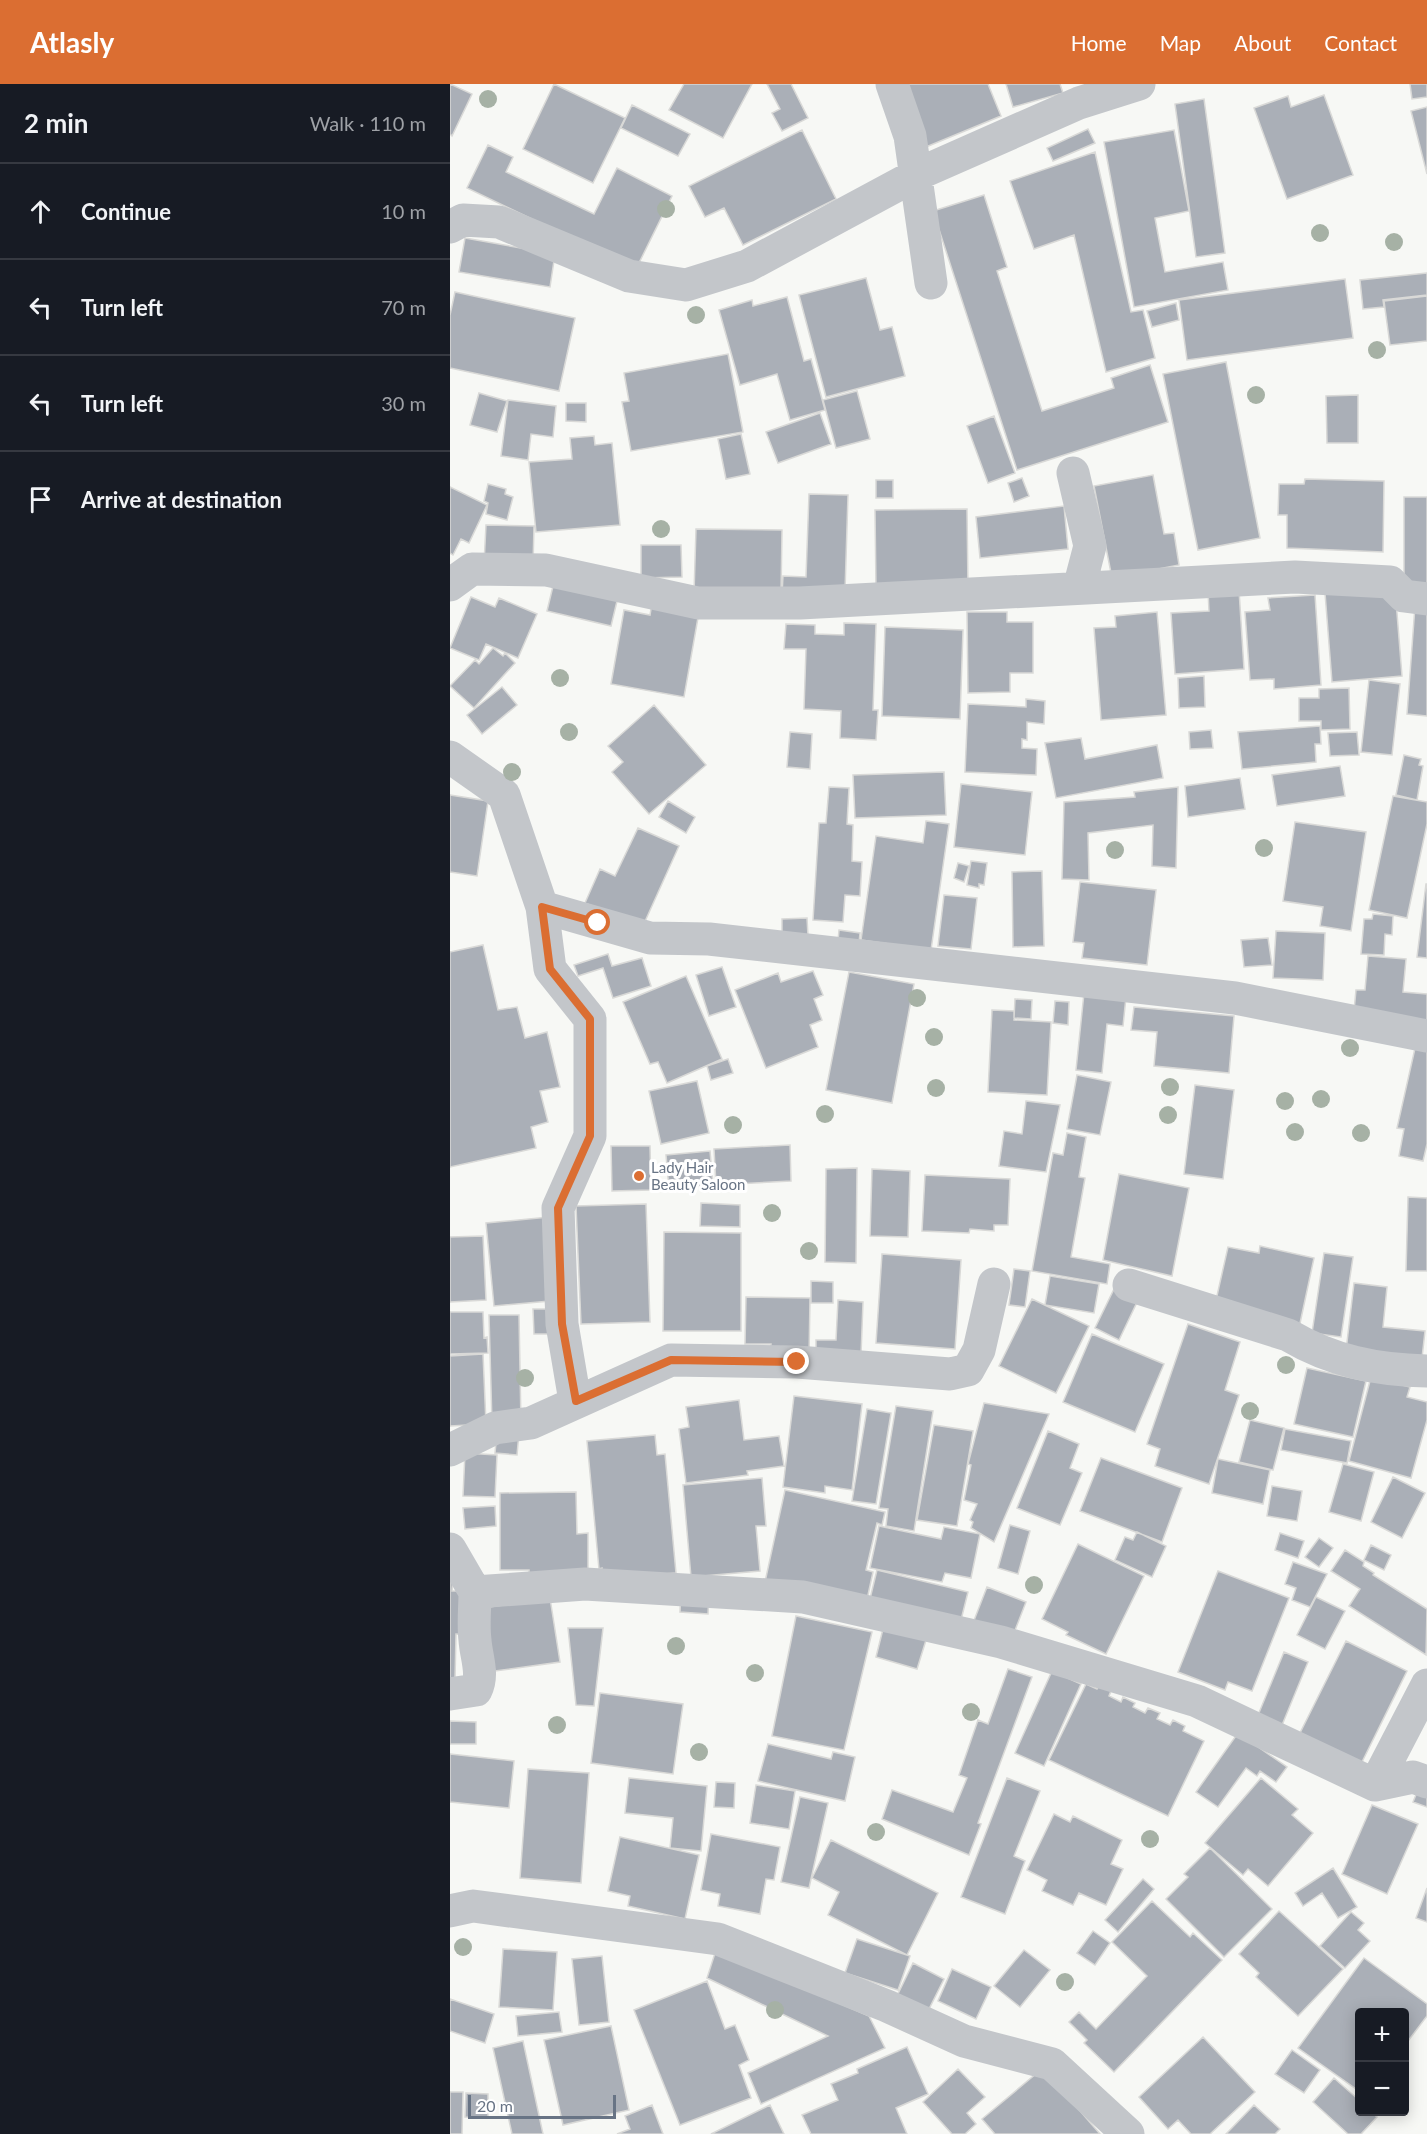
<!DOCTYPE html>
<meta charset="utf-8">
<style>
:root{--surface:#171b24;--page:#20242c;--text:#f1f3f6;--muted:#9ea1a6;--line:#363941;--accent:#db6e32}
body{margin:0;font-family:Lato,sans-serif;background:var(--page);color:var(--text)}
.controls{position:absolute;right:18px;bottom:18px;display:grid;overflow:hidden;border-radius:6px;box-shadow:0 3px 15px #0003}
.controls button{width:54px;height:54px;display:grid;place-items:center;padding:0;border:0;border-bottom:2px solid var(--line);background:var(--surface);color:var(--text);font:30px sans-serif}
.scale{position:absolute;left:18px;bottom:15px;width:148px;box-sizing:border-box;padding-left:6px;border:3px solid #687485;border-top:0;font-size:16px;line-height:21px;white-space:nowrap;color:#687485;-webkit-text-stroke:4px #fff;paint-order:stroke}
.stop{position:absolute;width:18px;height:18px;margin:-14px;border:4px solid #db6e32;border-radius:50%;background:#fff}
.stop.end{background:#db6e32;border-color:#fff;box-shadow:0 2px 6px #0008}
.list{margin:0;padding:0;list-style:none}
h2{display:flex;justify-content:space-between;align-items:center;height:78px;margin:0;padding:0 24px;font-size:26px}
h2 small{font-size:20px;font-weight:400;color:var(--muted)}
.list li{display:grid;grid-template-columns:39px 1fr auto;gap:18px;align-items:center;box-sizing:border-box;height:96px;padding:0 24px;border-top:2px solid var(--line)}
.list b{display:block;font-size:22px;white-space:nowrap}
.list em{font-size:20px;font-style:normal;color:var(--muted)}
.icon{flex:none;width:33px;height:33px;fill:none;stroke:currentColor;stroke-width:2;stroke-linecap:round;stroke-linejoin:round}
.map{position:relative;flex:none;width:977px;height:2050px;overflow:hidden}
header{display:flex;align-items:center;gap:36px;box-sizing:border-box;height:84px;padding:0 30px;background:var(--accent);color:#fff}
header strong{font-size:28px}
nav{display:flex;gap:33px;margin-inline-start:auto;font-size:21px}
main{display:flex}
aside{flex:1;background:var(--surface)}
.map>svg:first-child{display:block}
.building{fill:#aaafb7;stroke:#d9d9d7;stroke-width:1.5}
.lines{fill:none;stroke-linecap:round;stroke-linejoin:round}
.minor{stroke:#c3c6ca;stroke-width:33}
.tree{fill:#a6b1a5}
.route{stroke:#db6e32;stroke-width:8}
.poi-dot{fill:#db6e32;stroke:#fff;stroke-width:2}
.labels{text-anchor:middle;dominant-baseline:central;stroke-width:6;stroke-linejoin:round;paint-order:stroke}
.poi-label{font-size:15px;fill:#687485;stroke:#fff;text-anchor:start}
</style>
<header>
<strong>Atlasly</strong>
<nav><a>Home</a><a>Map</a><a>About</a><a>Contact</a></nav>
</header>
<main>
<aside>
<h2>2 min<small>Walk · 110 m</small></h2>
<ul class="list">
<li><svg class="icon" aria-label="ahead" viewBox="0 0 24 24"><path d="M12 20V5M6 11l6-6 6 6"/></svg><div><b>Continue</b></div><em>10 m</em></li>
<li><svg class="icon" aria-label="left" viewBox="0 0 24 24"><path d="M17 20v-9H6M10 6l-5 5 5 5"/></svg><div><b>Turn left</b></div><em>70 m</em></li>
<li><svg class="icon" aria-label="left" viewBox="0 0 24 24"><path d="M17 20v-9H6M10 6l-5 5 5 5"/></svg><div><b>Turn left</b></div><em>30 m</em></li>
<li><svg class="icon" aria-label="arrive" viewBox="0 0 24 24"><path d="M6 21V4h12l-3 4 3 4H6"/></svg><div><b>Arrive at destination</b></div></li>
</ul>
</aside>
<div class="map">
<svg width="977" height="2050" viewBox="0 0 977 2050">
<rect width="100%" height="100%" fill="#f7f8f5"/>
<!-- building -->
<path class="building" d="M0 0 22 10 2 52 0 50Z
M104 0 175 34 143 99 73 65Z
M234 0H302L273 54 219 26Z
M317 0H341L358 34 332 47 322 29 330 25Z
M449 0H538L551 32 476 63Z
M556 0H610L613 9 563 23Z
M960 0H977V13L962 15Z
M874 11 903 91 837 115 804 24 838 12 841 23Z
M754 15 775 169 746 173 725 20Z
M182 21 240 50 228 72 171 44Z
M977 23V90L961 27Z
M638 45 645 59 603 77 597 64Z
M352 46 386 115 293 161 274 124 255 133 239 102Z
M724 46 739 127 705 134 715 188 773 178 778 206 684 223 654 58Z
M38 61 63 73 56 88 144 130 167 84 222 112 186 185 17 104Z
M645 68 681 228 693 226 705 274 656 288 624 151 584 165 560 97Z
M534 111 557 183 547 187 592 327 664 304 661 294 700 281 718 338 567 386 483 127Z
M15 154 105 170 100 203 9 188Z
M977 189V211L933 216 934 223 913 225 910 196Z
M416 194 430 246 442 243 455 292 376 313 349 211Z
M895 195 903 254 737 276 729 216Z
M5 208 125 234 109 307 0 284V231Z
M977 212V257L940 261 934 217Z
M337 213 354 277 361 275 375 326 340 336 327 290 290 301 269 226 302 216 303 222Z
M726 219 729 236 702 243 697 227Z
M278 270 293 348 181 367 172 318 179 317 174 289Z
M776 278 810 454 748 466 713 290Z
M407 307 420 355 386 364 373 316Z
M29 309 57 317 47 348 20 341Z
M908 311V359H877L876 312Z
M58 316 106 322 103 353 81 350 78 376 51 372Z
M116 319H136V338L116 337Z
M370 329 381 360 328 379 316 348Z
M544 332 565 389 538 399 517 342Z
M291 350 300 390 276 395 268 355Z
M144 352 145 361 162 359 170 441 86 448 79 378 122 375 120 354Z
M703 391 714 450 724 449 729 481 662 494 644 402Z
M572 394 579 412 564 418 558 399Z
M855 395 934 397 933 468 837 464V431H828L829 400H854Z
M426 396H443V414H426Z
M38 400 56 405 55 410 63 413 57 436 36 430 38 419 34 417Z
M0 403 37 421 19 459 11 455 3 471 0 469Z
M359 410 398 411 395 507 332 510 333 492 356 493Z
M954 413H977V510H954Z
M614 422 618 465 530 474 526 433Z
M517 425 518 504 426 505 425 426Z
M36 441 84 442 83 481 34 480Z
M246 445 332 446 331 510 244 509Z
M191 461H231L232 493 191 494Z
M104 498 168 513 161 542 97 527Z
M945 504 952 592 882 598 875 509Z
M789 506 794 585 725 590 721 529 759 527 758 507Z
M865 511 871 601 824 605V595L800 596 795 528 820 526 818 514Z
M21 513 45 523 49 514 87 530 68 574 36 560 29 576 0 564Z
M202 519 249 528 234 613 161 600 174 526 200 531Z
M965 522 977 523V632L957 630Z
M517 528H557V538H583V589H560V608L518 609Z
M707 528 716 631 651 636 644 544 666 543 665 532Z
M394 539 426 540 423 626H428L426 656 390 654 391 627 354 625 356 565H334L336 540 365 541V550L394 551Z
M435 543 513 546 510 635 432 632Z
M43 564 53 572 55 569 65 579 24 624 0 602 25 576 29 580Z
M754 592 755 623 729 624 728 594Z
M919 596 950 600 942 671 911 668Z
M52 603 67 621 32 650 17 631Z
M899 604 900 645 871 646V637H849V614H869V605Z
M576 615 595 617 594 640 577 638V656L572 655V664L587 665 586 691 515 688 518 620 576 623Z
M204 621 256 681 199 730 162 688 173 678 158 662Z
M870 642 871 660H865L866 678 792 685 788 648Z
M761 646 763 664 740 665 739 648Z
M340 648 362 650 360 685 337 683Z
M907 648 909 671 880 672 878 649Z
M631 654 635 675 707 661 713 694 606 714 595 659Z
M954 671 971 675 969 681 973 682 967 716 946 711Z
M890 682 895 712 827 722 822 691Z
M494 688 496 731 405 734 403 691Z
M790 694 795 725 738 733 735 702Z
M511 700 582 708 575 771 504 763Z
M379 703 399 704 397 740 403 741 402 777 412 778 410 812 395 811 393 838 363 836 369 739H376Z
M728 703 726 784 702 782 703 741 638 749 639 796 612 795 614 718 685 713 684 708Z
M0 711 38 717 27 792 0 788Z
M943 712 977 718V740L957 834 919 826Z
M218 717 245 733 236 749 209 733Z
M476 737 499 740 481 866 411 856 426 752 473 759Z
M845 738 916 748 901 847 870 842 873 823 833 817Z
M188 744 229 762 192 844 135 819 150 785 165 792Z
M521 777 537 779 534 801 529 800V804L517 801Z
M508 779 519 782 514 798 504 794Z
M592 787 594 862 563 863 562 788Z
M630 798 706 806 697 881 632 874 634 859 623 858Z
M976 800H977V874L967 873Z
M494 811 527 814 521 865 488 862Z
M923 830 943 832 942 851 935 850 934 871 911 870 914 835H922Z
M357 834 358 852H332V835Z
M389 846 410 849 409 859 388 857Z
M826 847 875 849 873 896 823 894Z
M818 854 822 881 794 883 791 856Z
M33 861 48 926 67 923 75 954 97 948 110 1003 90 1007 98 1038 81 1043 86 1064 0 1083V868Z
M158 870 162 882 192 874 201 902 163 914 153 884 128 892 124 881Z
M918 872 956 875 953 908 977 910V944L903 937 906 906H915Z
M272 883 286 923 259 932 246 891Z
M363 887 373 911 364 915 372 936 360 941 368 963 316 984 285 906 328 889 331 898Z
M399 888 464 900 442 1019 376 1006Z
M236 892 272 975 217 999 208 978 200 980 173 918Z
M634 909 676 913 673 942 657 940 652 989 626 986Z
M565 915 582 916 581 935 564 934Z
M605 917 619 918 618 941 603 939Z
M684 923 784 932 779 989 704 982 707 948 681 946Z
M542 926 564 927V936L601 938 597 1011 538 1008Z
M968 951 977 953V1060L973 1077 949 1072 954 1045 947 1044Z
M278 975 283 989 261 996 257 982Z
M627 991 661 998 650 1051 617 1045Z
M247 997 259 1049 211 1060 199 1007Z
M745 1001 784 1006 773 1095 734 1090Z
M576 1017 610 1021 596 1088 549 1082 554 1047 572 1050Z
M617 1049 636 1053 629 1093 635 1094 621 1173 660 1180 657 1200 582 1187 603 1069 613 1071Z
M340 1061 341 1097 266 1101 264 1065Z
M161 1062H200L201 1106 162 1107Z
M260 1067 263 1101 219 1105 216 1071Z
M407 1084 406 1179 375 1178 376 1085Z
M422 1085 460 1087 458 1153 420 1152Z
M669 1090 739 1104 722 1192 653 1176Z
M475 1091 560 1095 558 1141H544V1147L520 1145 519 1149 472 1147Z
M958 1113 977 1114V1187H956Z
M251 1119 290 1121V1143L250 1142Z
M196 1120 200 1238 131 1240 126 1122Z
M99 1133 100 1217 44 1222 36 1139Z
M214 1148 291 1149V1247H213Z
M33 1152 36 1216 0 1218V1153Z
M810 1162 864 1174 849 1244 764 1225 778 1163 809 1169Z
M874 1169 903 1173 891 1253 862 1249Z
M432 1170 511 1176 505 1265 426 1259Z
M564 1185 580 1187 575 1223 559 1221Z
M600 1192 649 1200 644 1229 595 1221Z
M361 1197 383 1198V1219H361Z
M904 1199 937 1203 933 1243 975 1247 971 1283 895 1275Z
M665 1203 689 1214 669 1256 645 1244Z
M296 1213 360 1214 359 1274 320 1272 321 1260H295Z
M582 1215 639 1242 606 1309 549 1282Z
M388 1216 413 1218 411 1271 366 1278V1256H386Z
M83 1225H104L105 1250H84Z
M0 1228H33L34 1254 37 1253 38 1269 0 1270Z
M39 1231H69L71 1340H42Z
M738 1240 790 1258 775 1306 789 1311 759 1400 705 1382 710 1365 697 1360Z
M642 1250 714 1280 685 1348 613 1318Z
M33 1270 36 1340 0 1342V1272Z
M857 1284 916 1297 903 1353 844 1340Z
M921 1293 960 1303 957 1313 977 1318V1336L961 1394 899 1377Z
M344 1312 412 1320 402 1406 375 1402V1409L333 1403Z
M289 1316 294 1356 329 1352 334 1382 297 1387 298 1391 236 1399 229 1345 239 1343 236 1323Z
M534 1319 599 1330 544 1458 521 1444 523 1438 520 1436 527 1420 514 1416 521 1381 518 1380Z
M446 1322 483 1327 464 1447 436 1442 438 1425 429 1424Z
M417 1325 441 1329 426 1420 402 1417Z
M800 1336 834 1344 823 1386 789 1378Z
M484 1341 523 1347 507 1442 467 1436Z
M835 1345 901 1357 897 1379 831 1366Z
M598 1347 629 1360 620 1384 632 1389 610 1441 567 1424Z
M47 1348 69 1349 67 1371 45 1369Z
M205 1351 207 1371 215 1370 226 1489 152 1495V1484L149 1485 137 1357Z
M15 1369 47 1371 45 1413 13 1412Z
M651 1374 732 1404 712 1458 630 1427Z
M768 1375 820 1386 813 1420 762 1409Z
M893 1380 924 1388 911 1437 879 1428Z
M943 1393 975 1409 952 1454 921 1438Z
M312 1394 316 1442H306L310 1487 241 1493 233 1401Z
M822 1402 852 1407 847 1437 817 1432Z
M335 1406 435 1428 432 1441 427 1439 416 1486 423 1488 416 1520 315 1498Z
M126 1408 127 1450 138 1449V1496L79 1497V1486H50V1409Z
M45 1422 46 1442 15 1445 13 1424Z
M560 1441 580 1447 568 1490 548 1484Z
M429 1442 491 1455 494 1443 530 1450 521 1494 495 1489 492 1498 420 1484Z
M687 1448 716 1462 702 1493 665 1476 675 1453 683 1456Z
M830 1449 854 1457 848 1474 825 1466Z
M869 1454 883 1464 869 1483 855 1473Z
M628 1460 694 1492 656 1570 616 1551 618 1548 592 1535Z
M921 1461 941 1471 934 1486 914 1476Z
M895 1466 914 1478 913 1482 924 1489 923 1491 977 1525 976 1571 899 1522 910 1505 881 1487Z
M843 1478 877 1490 860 1523 842 1516 846 1504 835 1500Z
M427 1486 518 1508 509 1544 418 1523Z
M768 1487 839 1514 802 1607 778 1598 775 1606 728 1588Z
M0 1494H3L2 1507H22L21 1551 6 1550 5 1596H0Z
M537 1503 576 1518 562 1554 523 1539Z
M231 1507 259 1509 258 1530 230 1528Z
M866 1513 895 1527 875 1565 847 1551Z
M100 1514 110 1578 45 1587 26 1525Z
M346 1532 422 1548 394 1666 322 1652Z
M434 1541 477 1553 467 1585 426 1573Z
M118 1544H153L144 1622 126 1621Z
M896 1557 957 1587 909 1684 847 1655Z
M834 1568 858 1578 830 1646 806 1636Z
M558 1585 582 1593 528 1739 531 1740 519 1771 432 1735 442 1706 503 1728 517 1694 509 1691 528 1636 538 1640Z
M602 1587 631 1600 594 1682 565 1669Z
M636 1600 647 1605 649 1601 661 1607 659 1612 671 1618 673 1613 685 1619 683 1623 695 1629 698 1624 710 1629 707 1635 720 1641 723 1636 735 1642 733 1647 754 1657 718 1732 599 1676Z
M150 1609 233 1620 223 1690 141 1679Z
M0 1637 26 1638V1660H0Z
M788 1649 837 1683 826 1698 810 1687 807 1692 796 1684 768 1723 746 1708Z
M318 1660 381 1675 383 1668 405 1673 395 1717 308 1697Z
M0 1670 64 1677 59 1724 0 1718Z
M78 1685 139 1689 131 1799 70 1794Z
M179 1694 257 1702 251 1767 220 1764 223 1734 175 1729Z
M557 1694 590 1707 564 1772 575 1777 555 1830 511 1813Z
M811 1694 848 1725 842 1731 863 1749 818 1802 798 1785 793 1791 755 1759Z
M266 1698 285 1699 284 1724 264 1723Z
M306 1701 345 1707 339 1745 300 1739Z
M970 1701 977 1704V1723L963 1718Z
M350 1713 378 1719 359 1804 331 1798Z
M922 1721 968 1740 937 1810 892 1790Z
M604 1730 620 1738 623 1732 672 1756 661 1780 673 1785 656 1821 629 1809 623 1821 592 1807 597 1796 577 1786Z
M261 1750 330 1763 324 1796 316 1795 310 1830 268 1822 270 1810 251 1806Z
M170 1753 249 1771 235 1835 178 1822 180 1812 158 1807Z
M381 1756 488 1809 457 1871 378 1831 389 1808 362 1794Z
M760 1764 822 1825 774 1873 716 1815 738 1793 734 1790Z
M883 1784 907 1823 888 1834 872 1809 853 1822 845 1809Z
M693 1795 704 1805 668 1848 655 1836Z
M977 1804V1838L966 1834Z
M702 1817 740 1853 743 1849 772 1876 664 1988 634 1959 637 1956 619 1938 629 1928 646 1945 697 1892 662 1858Z
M829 1827 893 1885 848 1932 806 1893 809 1889 789 1870Z
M901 1828 914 1839 908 1846 920 1857 895 1884 870 1862Z
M643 1847 660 1859 645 1881 627 1869Z
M407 1855 460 1872 448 1906 395 1889Z
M53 1865 107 1868 103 1926 49 1923Z
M266 1866 419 1932 435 1964 311 2020 298 1989 378 1952 257 1894Z
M574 1866 600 1886 570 1923 544 1902Z
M152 1872 159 1938 129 1941 122 1875Z
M914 1874 977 1920V1932L958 1957 954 1958V1928H910L909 2007 848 1964Z
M463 1879 494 1895 476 1931 445 1916Z
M502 1885 541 1903 526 1935 488 1917Z
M257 1897 275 1945 285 1941 299 1976 289 1981 301 2014 230 2041 184 1926Z
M0 1915 44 1930 35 1959 0 1947Z
M109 1928 112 1948 68 1952 66 1932Z
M161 1942 179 2026 113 2041 94 1956Z
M753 1953 805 2008 760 2050H741L728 2036 718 2045 689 2013Z
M73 1957 93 2050H62L43 1964Z
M457 1963 478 2010 446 2024 457 2050H361L352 2031 388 2016 381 2000 408 1989 407 1985Z
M842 1966 870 1986 854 2009 825 1990Z
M593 1984 650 2050H545L532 2035Z
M508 1985 535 2013 517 2029 526 2040 515 2050H502L473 2018Z
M884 1994 910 2017V2028H921L927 2033 911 2050H898L863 2018Z
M0 2008H13L12 2050H0Z
M16 2009 38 2010V2034L15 2033Z
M202 2021 213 2050H167L180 2045 175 2032Z
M320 2021 334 2050H261Z
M804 2021 830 2045 825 2050H776Z"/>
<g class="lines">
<!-- minor -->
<path class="minor" d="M442 0 460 52 481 199
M0 143 13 136 49 138 179 192 236 201 297 182 468 90 629 19 689 0
M623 389 640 462 629 504
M0 501 22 485 96 486 248 519H350L845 493 940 498 954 512 977 515
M0 673 54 711 92 823 100 885 140 935V1052L108 1124 112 1240 125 1317
M92 823 200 854 259 855 785 914 977 952
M679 1201 838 1251C882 1277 926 1286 977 1287
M0 1366 45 1344 81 1339 221 1276 347 1278 500 1290 518 1286 529 1266 544 1200
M0 1465 25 1508
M0 1610 26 1606C34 1590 26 1573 25 1556 23 1540 25 1524 25 1508L135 1500 353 1513 551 1558 747 1617 925 1701 963 1693 977 1698
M925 1701 977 1601
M0 1827 23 1822 268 1855 437 1922 514 1957 602 1980 678 2050"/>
</g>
<!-- trees -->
<g class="tree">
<circle cx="38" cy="15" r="9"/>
<circle cx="216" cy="125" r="9"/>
<circle cx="870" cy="149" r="9"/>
<circle cx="944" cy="158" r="9"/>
<circle cx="246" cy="231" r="9"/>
<circle cx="927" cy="266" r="9"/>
<circle cx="806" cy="311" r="9"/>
<circle cx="211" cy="445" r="9"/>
<circle cx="110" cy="594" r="9"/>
<circle cx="119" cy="648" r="9"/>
<circle cx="62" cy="688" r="9"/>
<circle cx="814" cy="764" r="9"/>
<circle cx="665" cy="766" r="9"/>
<circle cx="467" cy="914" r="9"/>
<circle cx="484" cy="953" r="9"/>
<circle cx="900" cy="964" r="9"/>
<circle cx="720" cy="1003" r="9"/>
<circle cx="486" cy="1004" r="9"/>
<circle cx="871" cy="1015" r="9"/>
<circle cx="835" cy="1017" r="9"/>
<circle cx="375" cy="1030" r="9"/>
<circle cx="718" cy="1031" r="9"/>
<circle cx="283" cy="1041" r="9"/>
<circle cx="845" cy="1048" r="9"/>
<circle cx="911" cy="1049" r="9"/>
<circle cx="322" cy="1129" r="9"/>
<circle cx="359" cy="1167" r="9"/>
<circle cx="836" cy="1281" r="9"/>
<circle cx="75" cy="1294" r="9"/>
<circle cx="800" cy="1327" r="9"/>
<circle cx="584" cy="1501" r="9"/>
<circle cx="226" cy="1562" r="9"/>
<circle cx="305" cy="1589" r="9"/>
<circle cx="521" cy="1628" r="9"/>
<circle cx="107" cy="1641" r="9"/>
<circle cx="249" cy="1668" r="9"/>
<circle cx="426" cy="1748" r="9"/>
<circle cx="700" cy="1755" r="9"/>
<circle cx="13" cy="1863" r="9"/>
<circle cx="615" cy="1898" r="9"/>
<circle cx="325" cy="1926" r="9"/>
</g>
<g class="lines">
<!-- route -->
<path class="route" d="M148 839 92 823 100 885 140 935V1052L108 1124 112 1240 126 1317 221 1276 347 1278"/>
</g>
<!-- markers -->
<circle class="poi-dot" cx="189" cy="1092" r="6"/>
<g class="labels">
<!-- poi labels -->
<g class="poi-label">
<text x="201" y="1083">Lady Hair<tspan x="201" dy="17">Beauty Saloon</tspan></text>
</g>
</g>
</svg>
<div class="controls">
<button>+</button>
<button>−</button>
</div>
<div class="scale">20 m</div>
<div class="stop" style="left:148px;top:839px"></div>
<div class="stop end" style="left:347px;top:1278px"></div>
</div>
</main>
